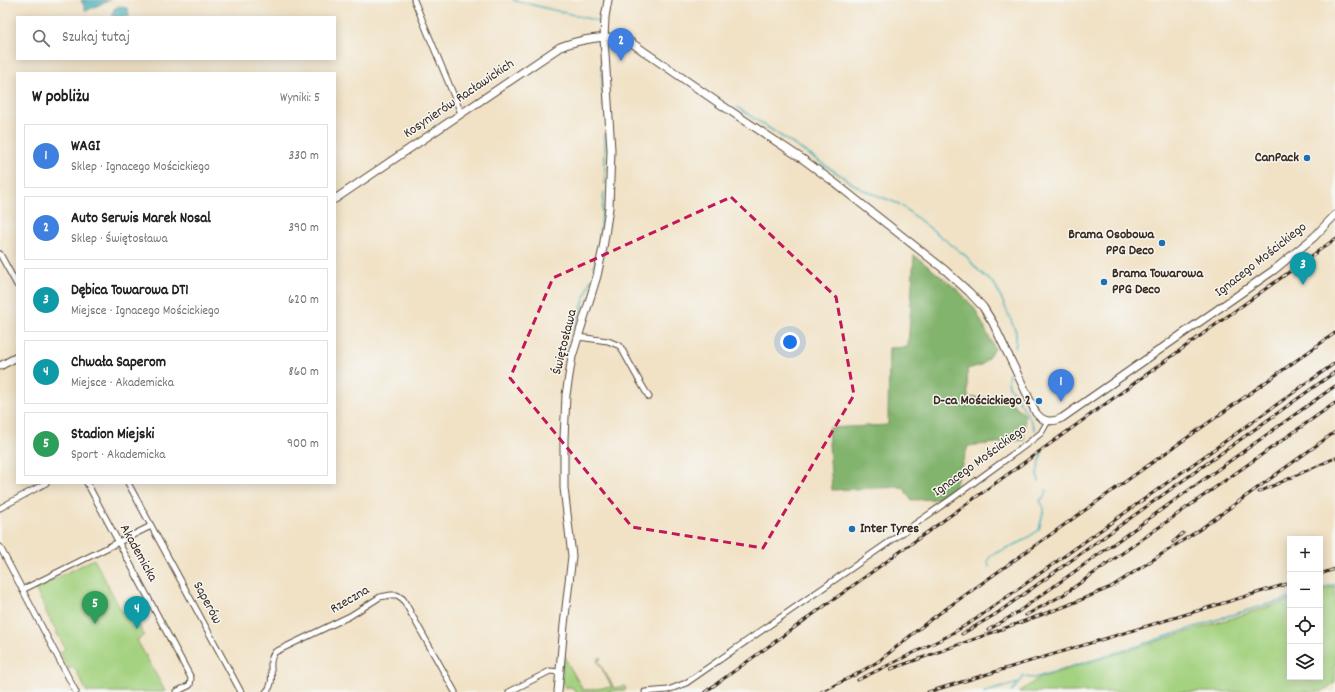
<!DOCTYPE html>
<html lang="pl">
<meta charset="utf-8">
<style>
:root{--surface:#fff;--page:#f6f6f6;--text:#202124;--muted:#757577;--line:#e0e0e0;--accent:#db2777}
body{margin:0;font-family:Dekko,sans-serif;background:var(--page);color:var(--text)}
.controls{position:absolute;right:12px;bottom:12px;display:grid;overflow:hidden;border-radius:0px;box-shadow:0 2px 10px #0003}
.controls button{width:36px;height:36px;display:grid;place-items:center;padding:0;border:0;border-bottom:1px solid var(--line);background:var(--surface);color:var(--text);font:20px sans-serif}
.you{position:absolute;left:790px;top:342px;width:14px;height:14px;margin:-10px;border:3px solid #fff;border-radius:50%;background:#1a73e8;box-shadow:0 0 0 6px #1a73e833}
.badge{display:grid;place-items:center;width:26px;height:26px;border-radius:50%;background:var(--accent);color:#fff;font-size:13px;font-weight:700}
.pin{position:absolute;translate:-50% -33px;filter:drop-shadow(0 1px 2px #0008)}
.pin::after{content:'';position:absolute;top:21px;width:14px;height:12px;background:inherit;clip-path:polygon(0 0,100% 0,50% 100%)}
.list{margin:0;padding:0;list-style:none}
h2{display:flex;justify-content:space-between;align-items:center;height:52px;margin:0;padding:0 16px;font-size:17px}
h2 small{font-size:13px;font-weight:400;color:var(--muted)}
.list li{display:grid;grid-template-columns:26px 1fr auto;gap:12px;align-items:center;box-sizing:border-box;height:64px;margin:0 8px 8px;padding:0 8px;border:1px solid var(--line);border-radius:0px}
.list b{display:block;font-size:15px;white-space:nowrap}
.list p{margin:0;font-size:13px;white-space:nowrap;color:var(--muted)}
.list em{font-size:13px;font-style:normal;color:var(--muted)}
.icon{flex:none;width:22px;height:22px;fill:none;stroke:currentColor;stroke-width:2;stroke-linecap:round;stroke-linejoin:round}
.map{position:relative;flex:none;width:1335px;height:692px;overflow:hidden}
.search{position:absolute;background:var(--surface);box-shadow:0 2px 10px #0003;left:16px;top:16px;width:320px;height:44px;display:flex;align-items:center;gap:10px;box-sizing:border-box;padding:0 14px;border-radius:0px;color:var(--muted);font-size:15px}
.panel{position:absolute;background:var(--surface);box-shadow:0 2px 10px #0003;left:16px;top:72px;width:320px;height:412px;border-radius:0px}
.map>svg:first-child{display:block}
.green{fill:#a4d280;stroke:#707e4f}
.forest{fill:#83b46e;stroke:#5f6f46}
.water{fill:#3eafb6;stroke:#3c6c6a}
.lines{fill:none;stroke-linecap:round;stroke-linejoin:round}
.stream{stroke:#3eafb6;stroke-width:1.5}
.street-casing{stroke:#564637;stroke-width:7}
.secondary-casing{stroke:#564637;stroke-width:9}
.street{stroke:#fff;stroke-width:5}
.secondary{stroke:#fff;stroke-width:7}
.rail-casing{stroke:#3b2a1e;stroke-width:3}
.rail{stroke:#f6f6f2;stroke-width:1.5;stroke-dasharray:4.5;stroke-linecap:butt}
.marked{fill:none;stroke:#c2185b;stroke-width:3;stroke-dasharray:8 5;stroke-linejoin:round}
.poi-dot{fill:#1f6fb2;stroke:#f6f6f2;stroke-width:1.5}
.labels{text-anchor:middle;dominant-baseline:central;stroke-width:3;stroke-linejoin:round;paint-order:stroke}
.street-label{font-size:14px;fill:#3b2a1e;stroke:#f6f6f2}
.poi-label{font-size:14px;font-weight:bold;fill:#3b2a1e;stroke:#f6f6f2;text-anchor:end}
</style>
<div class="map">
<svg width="1335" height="692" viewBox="0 0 1335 692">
<rect width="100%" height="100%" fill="#f6f6f2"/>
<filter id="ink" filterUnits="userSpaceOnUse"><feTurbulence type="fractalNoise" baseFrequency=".025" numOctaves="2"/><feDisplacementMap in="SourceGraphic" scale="8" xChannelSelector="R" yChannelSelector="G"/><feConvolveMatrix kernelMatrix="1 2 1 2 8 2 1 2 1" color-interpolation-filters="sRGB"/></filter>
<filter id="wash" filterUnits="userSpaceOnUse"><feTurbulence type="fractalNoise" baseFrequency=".012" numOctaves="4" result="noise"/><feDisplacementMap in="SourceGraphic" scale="16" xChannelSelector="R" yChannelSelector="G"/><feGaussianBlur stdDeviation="0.9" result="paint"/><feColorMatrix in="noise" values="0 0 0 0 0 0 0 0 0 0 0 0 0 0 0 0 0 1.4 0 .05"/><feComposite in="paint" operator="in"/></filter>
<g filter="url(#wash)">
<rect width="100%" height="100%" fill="#f1e2c6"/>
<!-- green -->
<path class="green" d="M94 559 122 612 130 608 144 635 137 640 165 691 164 692H87L74 667 68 669 60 652 65 649 45 610 46 609 35 589Z
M1335 586V682L1322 692H1019L1039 678 1290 600V677H1320V591Z
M563 657H566V660L583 690 612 687 597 660 601 657 602 658 598 661 614 688 624 686 626 688 625 690 600 692H575L574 689 571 687H564L562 678Z"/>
<!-- forest -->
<path class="forest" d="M914 255 959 291 975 309 995 349 982 365 967 369 968 398 1005 397 1025 414 1024 440 968 446 954 488 938 499 911 500 903 487 832 490 828 428 888 425 889 348 908 347Z"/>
<!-- water -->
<path class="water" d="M81 0H110L86 11Z
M119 6 127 8 129 13V17H113L112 14 114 9Z"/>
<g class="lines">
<!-- stream -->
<path class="stream" d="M513 0 598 21 599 24
M601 53 603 106
M737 107 861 189 899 204 966 256 978 270 995 285 1000 295 1016 332V343L1015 348
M605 134V184
M594 267 599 245 604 192
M566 361 576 324 591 279
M1009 373 1008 380 1009 386 1027 413 1035 430
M1039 481 1037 474 1042 452
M1046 490 1047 491
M989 567 988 561 991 555 1021 542 1039 530 1044 508 1040 501 1047 493
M1320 589 1335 584
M1024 677 1034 678 1125 650 1228 616 1290 598
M984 692 1019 683
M1011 692 1024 677 1023 675"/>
</g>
</g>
<g filter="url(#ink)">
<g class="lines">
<!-- street casing -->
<g class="street-casing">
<path id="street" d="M414 0 461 113
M0 254 17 285
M578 337 608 341 620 346 640 382 649 397
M87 483 191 678 190 685 176 692
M128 483 241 692
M0 508 46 483
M0 547 76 692
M22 590 151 526
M266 692C278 681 265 664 275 652L350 616 380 597 391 595H397L403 599 455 692
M509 692 550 671 559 672
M645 692 668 690 686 683 954 497 1027 444 1041 433 1048 421"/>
</g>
<!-- secondary casing -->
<g class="secondary-casing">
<path id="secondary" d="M335 199 560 47C578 40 608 34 626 39L720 104 804 160 835 183 945 270 969 292 983 307 993 323 1036 413C1043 422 1051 423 1062 418L1274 270 1314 237 1335 215
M0 366 17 357
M558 692 564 625 572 556 564 488V439L566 395 572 357 597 276 603 248 609 208 611 150 604 38 605 17 608 0"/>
</g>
<!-- street -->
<use href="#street" class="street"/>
<!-- secondary -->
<use href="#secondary" class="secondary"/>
<!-- rail casing -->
<g class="rail-casing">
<path id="rail" d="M1259 492 1335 458
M1173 542 1183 533
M1320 574 1335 569
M1026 615 1063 595 1335 403
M988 630 1015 614 1335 386
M962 634 996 614 1335 372
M891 669 1066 606 1111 587 1199 530 1335 432
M858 680 946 637 976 619 1335 363
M705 692 1335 239
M821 692 855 675 879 661 930 620 1335 333
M928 692 1290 583"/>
</g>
<!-- rail -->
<use href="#rail" class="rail"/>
</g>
</g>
<!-- marked area -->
<path class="marked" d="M731 197 836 297 854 395 763 548 632 527 510 378 553 278Z"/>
<!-- markers -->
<g class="poi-dot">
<circle cx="1307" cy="158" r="4"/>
<circle cx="1162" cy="243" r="4"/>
<circle cx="1104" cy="282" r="4"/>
<circle cx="1039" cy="401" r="4"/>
<circle cx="852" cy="529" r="4"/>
</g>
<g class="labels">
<!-- street labels -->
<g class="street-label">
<text transform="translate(459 99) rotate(-34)">Kosynierów Racławickich</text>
<text transform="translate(1261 260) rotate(-38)">Ignacego Mościckiego</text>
<text transform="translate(565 342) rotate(-76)">Świętosława</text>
<text transform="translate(980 461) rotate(-36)">Ignacego Mościckiego</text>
<text transform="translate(138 553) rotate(61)">Akademicka</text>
<text transform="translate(350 600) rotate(-30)">Rzeczna</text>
<text transform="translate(207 603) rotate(62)">Saperów</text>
</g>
<!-- poi labels -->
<g class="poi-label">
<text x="1299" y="158">CanPack</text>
<text x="1154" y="235">Brama Osobowa<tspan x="1154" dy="16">PPG Deco</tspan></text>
<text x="1112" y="274" text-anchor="start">Brama Towarowa<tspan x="1112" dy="16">PPG Deco</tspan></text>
<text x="1031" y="401">D-ca Mościckiego 2</text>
<text x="860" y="529" text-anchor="start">Inter Tyres</text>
</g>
</g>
</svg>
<div class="controls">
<button>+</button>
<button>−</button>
<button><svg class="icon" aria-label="locate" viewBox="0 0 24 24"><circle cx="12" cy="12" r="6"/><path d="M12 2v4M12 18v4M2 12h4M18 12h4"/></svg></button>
<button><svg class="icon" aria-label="layers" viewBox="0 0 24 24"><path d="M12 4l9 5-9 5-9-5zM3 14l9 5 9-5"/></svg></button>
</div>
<div class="you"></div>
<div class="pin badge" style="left:1061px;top:402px;background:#3f7fe0">1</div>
<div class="pin badge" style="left:621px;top:61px;background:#3f7fe0">2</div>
<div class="pin badge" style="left:1303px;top:285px;background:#0f9aa8">3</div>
<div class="pin badge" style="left:137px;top:629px;background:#0f9aa8">4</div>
<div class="pin badge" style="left:95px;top:624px;background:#2e9e5b">5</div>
<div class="search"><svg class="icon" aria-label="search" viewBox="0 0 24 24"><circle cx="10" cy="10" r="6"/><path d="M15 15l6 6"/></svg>Szukaj tutaj</div>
<section class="panel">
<h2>W pobliżu<small>Wyniki: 5</small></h2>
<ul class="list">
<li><span class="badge" style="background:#3f7fe0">1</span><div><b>WAGI</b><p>Sklep · Ignacego Mościckiego</p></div><em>330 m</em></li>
<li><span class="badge" style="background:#3f7fe0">2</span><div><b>Auto Serwis Marek Nosal</b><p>Sklep · Świętosława</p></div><em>390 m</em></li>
<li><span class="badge" style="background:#0f9aa8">3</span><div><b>Dębica Towarowa DT1</b><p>Miejsce · Ignacego Mościckiego</p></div><em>620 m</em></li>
<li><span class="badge" style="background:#0f9aa8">4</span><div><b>Chwała Saperom</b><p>Miejsce · Akademicka</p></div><em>860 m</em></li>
<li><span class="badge" style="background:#2e9e5b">5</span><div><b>Stadion Miejski</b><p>Sport · Akademicka</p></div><em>900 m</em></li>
</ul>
</section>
</div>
